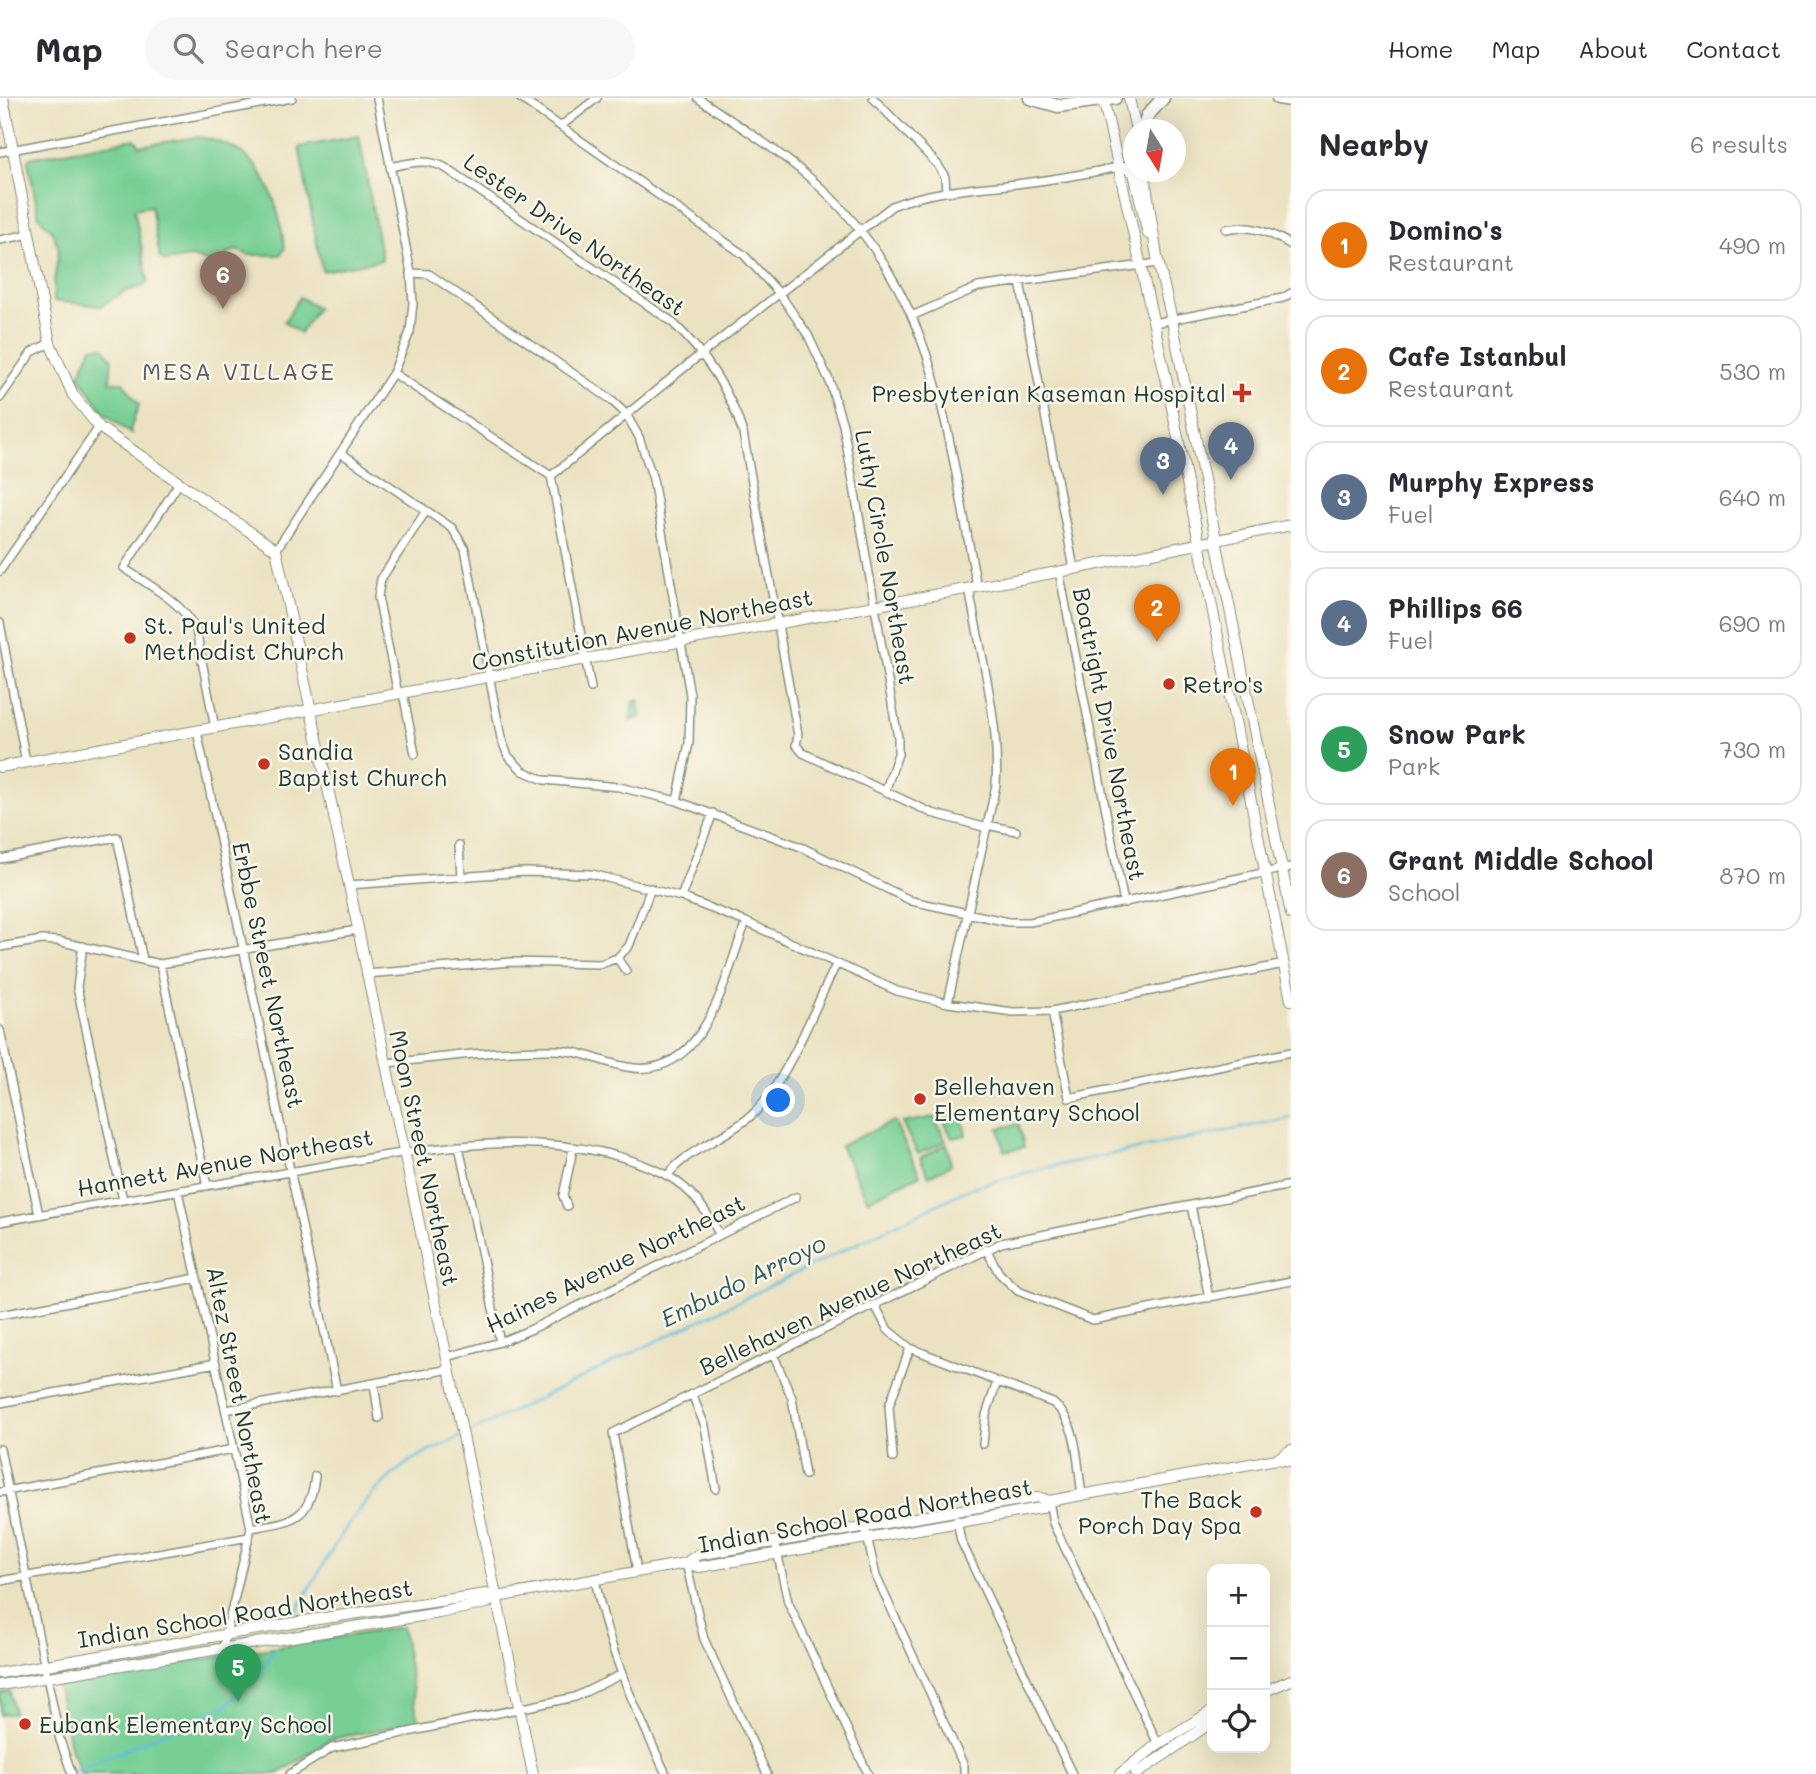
<!DOCTYPE html>
<meta charset="utf-8">
<style>
:root{--surface:#fff;--page:#f7f7f7;--text:#2b2b33;--muted:#7c7c81;--line:#e1e1e2;--accent:#c8321e}
body{margin:0;font-family:Mali,sans-serif;background:var(--page);color:var(--text)}
.controls{position:absolute;right:21px;bottom:21px;display:grid;overflow:hidden;border-radius:14px;box-shadow:0 7px 28px #0002}
.controls button{width:63px;height:63px;display:grid;place-items:center;padding:0;border:0;border-bottom:2px solid var(--line);background:var(--surface);color:var(--text);font:35px sans-serif}
.compass{position:absolute;left:1123px;top:21px;width:63px;height:63px;border-radius:50%;background:var(--surface);box-shadow:0 7px 28px #0002;rotate:169deg}
.you{position:absolute;left:779px;top:1003px;width:24px;height:24px;margin:-18px;border:5px solid #fff;border-radius:50%;background:#1a73e8;box-shadow:0 0 0 10px #1a73e833}
.badge{display:grid;place-items:center;width:46px;height:46px;border-radius:50%;background:var(--accent);color:#fff;font-size:23px;font-weight:700}
.pin{position:absolute;translate:-50% -58px;filter:drop-shadow(0 2px 4px #0008)}
.pin::after{content:'';position:absolute;top:37px;width:24px;height:21px;background:inherit;clip-path:polygon(0 0,100% 0,50% 100%)}
.list{margin:0;padding:0;list-style:none}
h2{display:flex;justify-content:space-between;align-items:center;height:91px;margin:0;padding:0 28px;font-size:30px}
h2 small{font-size:23px;font-weight:400;color:var(--muted)}
.list li{display:grid;grid-template-columns:46px 1fr auto;gap:21px;align-items:center;box-sizing:border-box;height:112px;margin:0 14px 14px;padding:0 14px;border:2px solid var(--line);border-radius:21px}
.list b{display:block;font-size:26px;white-space:nowrap}
.list p{margin:0;font-size:23px;white-space:nowrap;color:var(--muted)}
.list em{font-size:23px;font-style:normal;color:var(--muted)}
.icon{flex:none;width:38px;height:38px;fill:none;stroke:currentColor;stroke-width:2;stroke-linecap:round;stroke-linejoin:round}
.map{position:relative;flex:none;width:1291px;height:1676px;overflow:hidden}
header{display:flex;align-items:center;gap:42px;box-sizing:border-box;height:98px;padding:0 35px;background:var(--surface);border-bottom:2px solid var(--line)}
header strong{font-size:33px}
nav{display:flex;gap:38px;margin-inline-start:auto;font-size:24px}
.search{width:490px;height:63px;background:var(--page);display:flex;align-items:center;gap:18px;box-sizing:border-box;padding:0 24px;border-radius:38px;color:var(--muted);font-size:26px}
main{display:flex}
aside{flex:1;background:var(--surface)}
.map>svg:first-child{display:block}
.green{fill:#77cf95;stroke:#4b8664;stroke-width:2}
.lines{fill:none;stroke-linecap:round;stroke-linejoin:round}
.stream{stroke:#60bdde;stroke-width:2.5}
.street-casing{stroke:#85907a;stroke-width:10}
.secondary-casing{stroke:#85907a;stroke-width:12}
.highway-casing{stroke:#85907a;stroke-width:15}
.street{stroke:#fff;stroke-width:7}
.secondary{stroke:#fff;stroke-width:10}
.highway{stroke:#fff;stroke-width:12}
.poi-dot{fill:#c8321e;stroke:#fbf7ec;stroke-width:2.5}
.labels{text-anchor:middle;dominant-baseline:central;stroke-width:5;stroke-linejoin:round;paint-order:stroke}
.street-label{font-size:23px;fill:#1f3d34;stroke:#fbf7ec}
.poi-label{font-size:23px;fill:#1f3d34;stroke:#fbf7ec;text-anchor:start}
.neighbourhood-label{font-size:24px;letter-spacing:2px;fill:#5c5d63;stroke:#fbf7ec}
.water-label{font-size:24px;font-style:italic;fill:#2f5d5e;stroke:#fbf7ec}
</style>
<header>
<strong>Map</strong>
<div class="search"><svg class="icon" aria-label="search" viewBox="0 0 24 24"><circle cx="10" cy="10" r="6"/><path d="M15 15l6 6"/></svg>Search here</div>
<nav><a>Home</a><a>Map</a><a>About</a><a>Contact</a></nav>
</header>
<main>
<div class="map">
<svg width="1291" height="1676" viewBox="0 0 1291 1676">
<rect width="100%" height="100%" fill="#fbf7ec"/>
<filter id="ink" filterUnits="userSpaceOnUse"><feTurbulence type="fractalNoise" baseFrequency=".0143" numOctaves="2"/><feDisplacementMap in="SourceGraphic" scale="14" xChannelSelector="R" yChannelSelector="G"/><feConvolveMatrix kernelMatrix="1 2 1 2 8 2 1 2 1" color-interpolation-filters="sRGB"/></filter>
<filter id="wash" filterUnits="userSpaceOnUse"><feTurbulence type="fractalNoise" baseFrequency=".00686" numOctaves="4" result="noise"/><feDisplacementMap in="SourceGraphic" scale="28" xChannelSelector="R" yChannelSelector="G"/><feGaussianBlur stdDeviation="1.57" result="paint"/><feColorMatrix in="noise" values="0 0 0 0 0 0 0 0 0 0 0 0 0 0 0 0 0 1.4 0 .05"/><feComposite in="paint" operator="in"/></filter>
<g filter="url(#wash)">
<rect width="100%" height="100%" fill="#ebe2c1"/>
<!-- green -->
<path class="green" d="M359 38 382 162 322 173 299 49Z
M197 39C262 47 276 94 285 150L280 157H249L236 152 228 155 221 168 191 159 165 163 160 160 151 108 134 111 148 182 144 188 126 193 101 208 54 203V184L59 151 51 131 39 119 28 64 30 60 135 41 140 48Z
M300 199 317 210 300 235 284 224Z
M92 249H104L112 261 110 284H123L139 307 130 332 132 337 104 314 79 278Z
M639 602 641 619 630 623 634 604Z
M961 1013 966 1037 952 1040 941 1017Z
M934 1019 946 1043 918 1056 902 1025Z
M894 1023 920 1077 868 1102 840 1048Z
M1019 1026 1024 1049 1004 1053 999 1030Z
M947 1046 951 1067 929 1078 920 1060Z
M402 1529 418 1624 331 1641 278 1676H81L71 1653 57 1585Z
M10 1593 14 1615 0 1617V1595Z"/>
<g class="lines">
<!-- stream -->
<path class="stream" d="M466 1336 973 1089 1044 1070 1291 1020
M294 1518C325 1464 352 1408 402 1369 419 1356 441 1348 460 1339
M68 1676 226 1608 261 1574 274 1550"/>
</g>
</g>
<g filter="url(#ink)">
<g class="lines">
<!-- street casing -->
<g class="street-casing">
<path id="street" d="M520 0 744 157 779 195 808 237 829 282 843 327 898 640V656L886 691
M698 0C736 26 775 50 810 80 939 191 946 334 977 488
M873 0 938 67 945 79 946 94
M561 28 597 0
M0 54 292 0
M390 69C410 65 425 60 444 69L671 223C705 255 729 290 743 335L798 637 796 647 803 655 932 715 987 730
M1226 131C1251 126 1270 134 1291 147
M0 142 30 136
M411 175 429 176 610 301 626 316 639 339 653 381 690 597 689 645 677 703
M1020 184 1074 471
M914 217 978 189 1158 165
M1154 225 1283 200 1291 195
M393 275 551 378 591 590
M0 300 32 254 50 245
M341 355 452 430 465 451 501 640 508 658 523 673 544 682 619 689 677 703 801 749 912 803 1008 824H1030L1291 769
M551 378 695 261 892 108C931 92 974 91 1016 86 1050 82 1085 76 1119 69
M179 385 124 470C149 488 182 503 196 532L215 630
M276 452 393 275 410 234 413 205 411 175 377 0
M0 473 99 329
M1059 473 1124 805
M0 525 26 664
M403 595 415 656
M398 596 378 499 381 481 426 413
M197 633 337 1293
M987 727 1016 733
M459 747 461 778
M0 761 117 739 143 862
M349 787 524 774 592 776 681 799 746 824 897 893 948 905 1013 914 1052 913 1284 866
M681 799 713 715
M83 848 77 889 123 1102
M0 849 42 842 58 843 160 866 357 832
M617 860 626 873
M160 866 207 1088
M366 876 511 864 601 866 617 860 629 848 651 790
M948 905 996 687C1000 621 980 555 969 490
M1052 913 1069 1000 1291 954
M0 932 39 1117
M385 965C441 960 499 951 555 952 581 952 603 965 627 969 705 984 725 878 746 824
M459 1048 500 1244
M667 1078C689 1049 726 1041 753 1016 787 984 814 910 836 867
M178 1093 251 1430 223 1549
M1191 1107 1209 1200
M567 1108 563 1098 573 1051
M0 1124C91 1107 181 1092 272 1077 392 1057 554 1017 668 1078 693 1092 706 1113 720 1137
M986 1151 999 1175 1018 1193 1093 1222 1291 1183
M875 1207 888 1232 910 1250 1053 1305C1079 1325 1077 1366 1082 1397
M0 1217 197 1180
M773 1256 792 1300 805 1377
M447 1259 500 1244 532 1231 796 1099
M374 1286 379 1320
M692 1296 705 1328 716 1391
M0 1305 216 1265
M226 1312 450 1271
M983 1346 986 1317 997 1284
M0 1351 60 1642 72 1676
M893 1360 889 1308 910 1250
M0 1394 234 1351
M1049 1403 1053 1425 1158 1646
M957 1422 961 1443 1072 1676
M865 1429 876 1478 964 1668V1676
M251 1430C290 1423 310 1424 315 1378
M775 1444 788 1504 868 1676
M686 1465 704 1541 767 1676
M637 1473 613 1335 1001 1145 1291 1087
M595 1481C608 1553 635 1610 666 1676
M0 1483 249 1439
M290 1676 332 1650 575 1599 620 1577"/>
</g>
<!-- secondary casing -->
<g class="secondary-casing">
<path id="secondary" d="M3 0 50 245 73 297 99 329 276 452 349 787 533 1676
M1103 0 1166 280 1291 902
M1129 0 1136 32
M1119 69H1126L1134 75 1148 136
M1144 74 1157 159 1172 222 1291 816
M0 669 1074 471 1291 427
M1277 1361 1291 1352
M686 1465 699 1469 1041 1410 1049 1403
M0 1575 305 1523 486 1496 497 1499
M0 1587 439 1515 487 1505 497 1499 686 1465 697 1457 1038 1399 1049 1403 1277 1361 1291 1363
M1265 1593 1291 1582
M1120 1676 1158 1646 1212 1613
M1136 1676 1212 1624"/>
</g>
<!-- highway casing -->
<g class="highway-casing">
<path id="highway" d="M1030 0 1058 8 1115 0
M1278 0 1291 2
M1143 32 1147 18 1163 0"/>
</g>
<!-- street -->
<use href="#street" class="street"/>
<!-- secondary -->
<use href="#secondary" class="secondary"/>
<!-- highway -->
<use href="#highway" class="highway"/>
</g>
</g>
<!-- markers -->
<g class="poi-dot">
<path d="M1238.5 284.5h7v7h7v7h-7v7h-7v-7h-7v-7h7z"/>
<circle cx="130" cy="540" r="7"/>
<circle cx="1169" cy="586" r="7"/>
<circle cx="264" cy="666" r="7"/>
<circle cx="920" cy="1001" r="7"/>
<circle cx="1256" cy="1414" r="7"/>
<circle cx="25" cy="1626" r="7"/>
</g>
<g class="labels">
<!-- street labels -->
<g class="street-label">
<text transform="translate(575 136) rotate(35)">Lester Drive Northeast</text>
<text transform="translate(886 459) rotate(80)">Luthy Circle Northeast</text>
<text transform="translate(642 531) rotate(-11)">Constitution Avenue Northeast</text>
<text transform="translate(1110 636) rotate(79)">Boatright Drive Northeast</text>
<text transform="translate(269 877) rotate(78)">Erbbe Street Northeast</text>
<text transform="translate(425 1060) rotate(78)">Moon Street Northeast</text>
<text transform="translate(225 1064) rotate(-10)">Hannett Avenue Northeast</text>
<text transform="translate(615 1165) rotate(-26)">Haines Avenue Northeast</text>
<text transform="translate(850 1200) rotate(-25)">Bellehaven Avenue Northeast</text>
<text transform="translate(240 1297) rotate(79)">Altez Street Northeast</text>
<text transform="translate(865 1417) rotate(-10)">Indian School Road Northeast</text>
<text transform="translate(245 1515) rotate(-9)">Indian School Road Northeast</text>
</g>
<!-- poi labels -->
<g class="poi-label">
<text x="1226" y="295" text-anchor="end">Presbyterian Kaseman Hospital</text>
<text x="144" y="527">St. Paul's United<tspan x="144" dy="26">Methodist Church</tspan></text>
<text x="1183" y="586">Retro's</text>
<text x="278" y="653">Sandia<tspan x="278" dy="26">Baptist Church</tspan></text>
<text x="934" y="988">Bellehaven<tspan x="934" dy="26">Elementary School</tspan></text>
<text x="1242" y="1401" text-anchor="end">The Back<tspan x="1242" dy="26">Porch Day Spa</tspan></text>
<text x="39" y="1626">Eubank Elementary School</text>
</g>
<!-- neighbourhood labels -->
<g class="neighbourhood-label">
<text x="239" y="272">MESA VILLAGE</text>
</g>
<!-- water labels -->
<g class="water-label">
<text transform="translate(743 1182) rotate(-26)">Embudo Arroyo</text>
</g>
</g>
</svg>
<div class="controls">
<button>+</button>
<button>−</button>
<button><svg class="icon" aria-label="locate" viewBox="0 0 24 24"><circle cx="12" cy="12" r="6"/><path d="M12 2v4M12 18v4M2 12h4M18 12h4"/></svg></button>
</div>
<svg class="compass" viewBox="-18 -18 36 36"><path d="M0-13l5 13h-10z" fill="#e53935"/><path d="M0 13l5-13h-10z" fill="#7c7c81"/></svg>
<div class="you"></div>
<div class="pin badge" style="left:1233px;top:708px;background:#e8710a">1</div>
<div class="pin badge" style="left:1157px;top:544px;background:#e8710a">2</div>
<div class="pin badge" style="left:1163px;top:397px;background:#5c6f8a">3</div>
<div class="pin badge" style="left:1231px;top:382px;background:#5c6f8a">4</div>
<div class="pin badge" style="left:238px;top:1604px;background:#2e9e5b">5</div>
<div class="pin badge" style="left:223px;top:211px;background:#8d6e63">6</div>
</div>
<aside>
<h2>Nearby<small>6 results</small></h2>
<ul class="list">
<li><span class="badge" style="background:#e8710a">1</span><div><b>Domino's</b><p>Restaurant</p></div><em>490 m</em></li>
<li><span class="badge" style="background:#e8710a">2</span><div><b>Cafe Istanbul</b><p>Restaurant</p></div><em>530 m</em></li>
<li><span class="badge" style="background:#5c6f8a">3</span><div><b>Murphy Express</b><p>Fuel</p></div><em>640 m</em></li>
<li><span class="badge" style="background:#5c6f8a">4</span><div><b>Phillips 66</b><p>Fuel</p></div><em>690 m</em></li>
<li><span class="badge" style="background:#2e9e5b">5</span><div><b>Snow Park</b><p>Park</p></div><em>730 m</em></li>
<li><span class="badge" style="background:#8d6e63">6</span><div><b>Grant Middle School</b><p>School</p></div><em>870 m</em></li>
</ul>
</aside>
</main>
